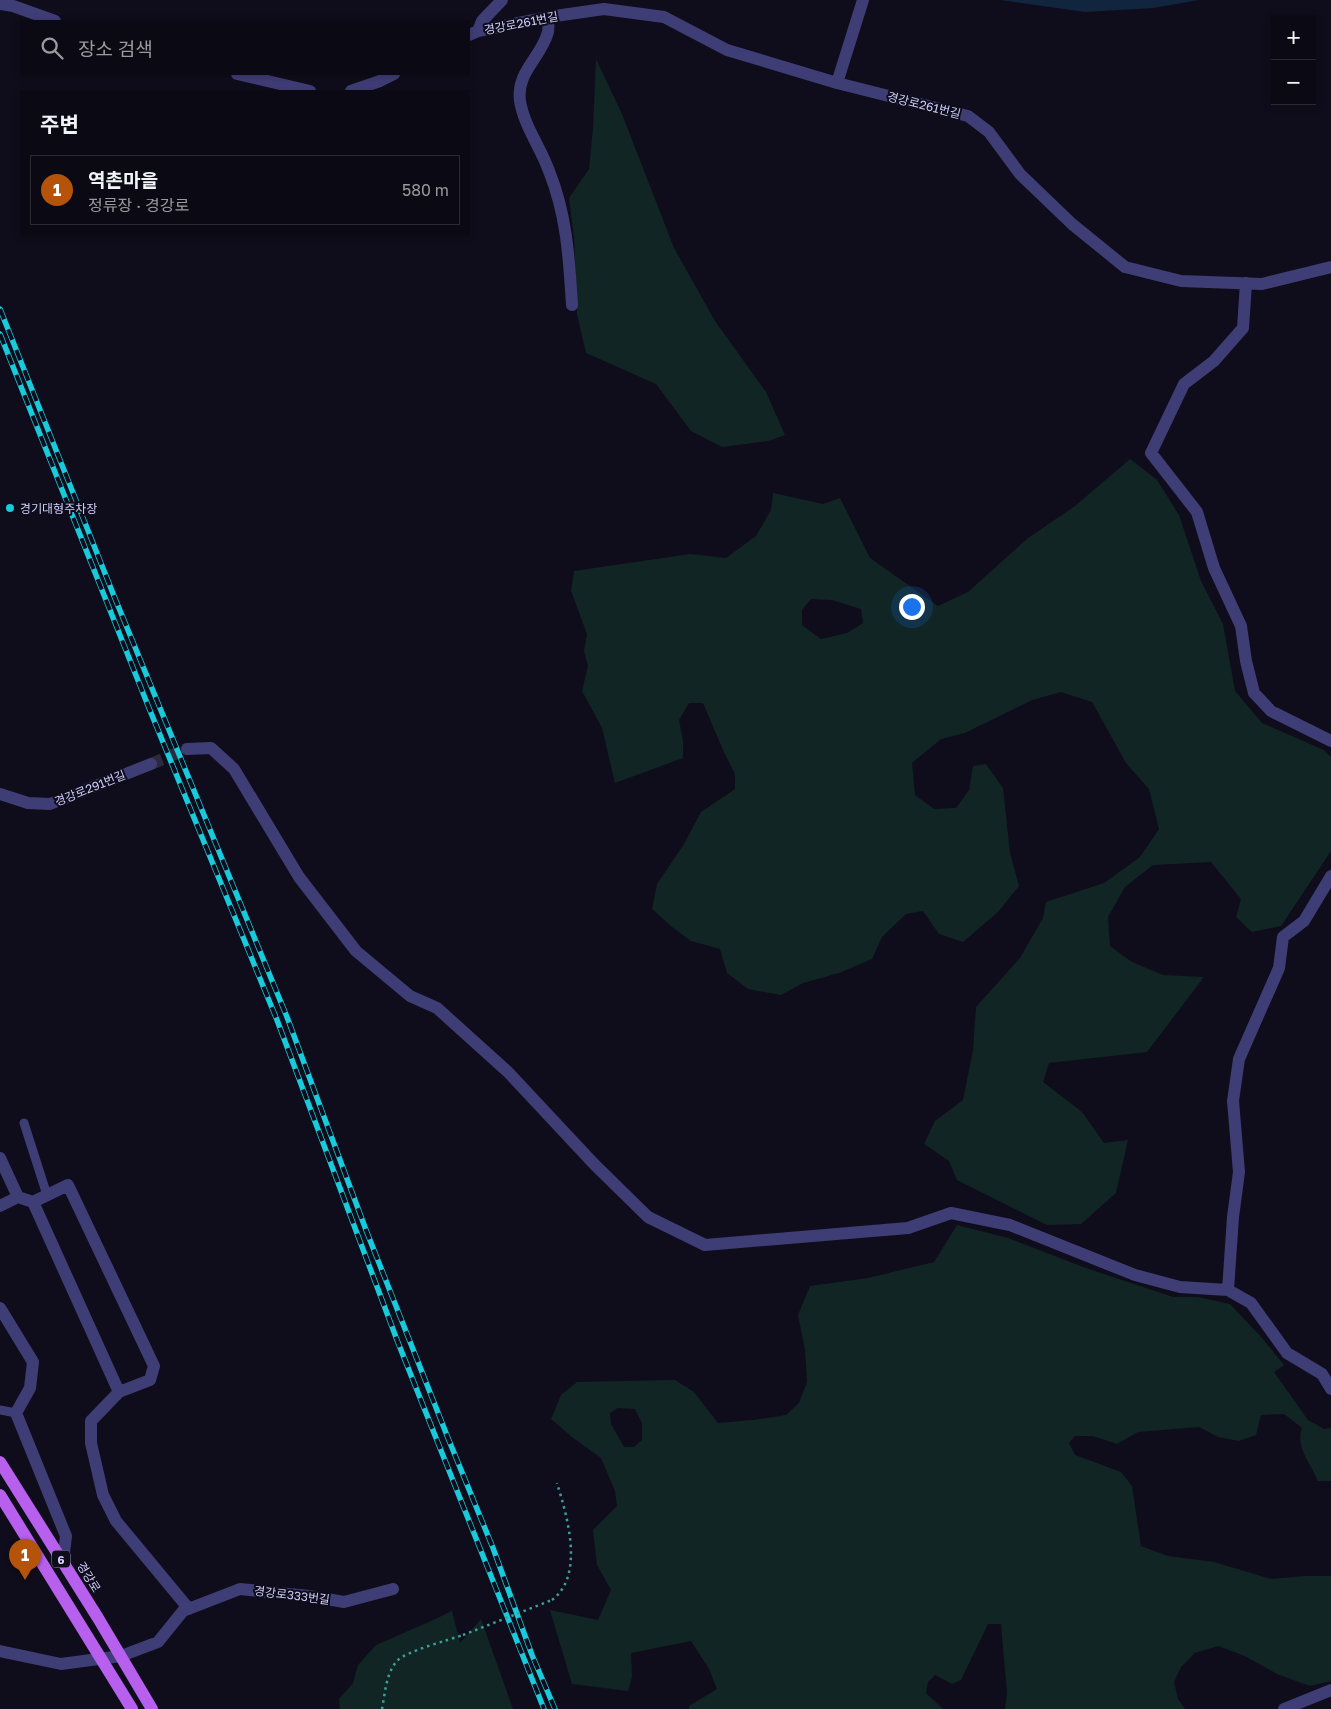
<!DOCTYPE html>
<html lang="ko">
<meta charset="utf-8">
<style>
:root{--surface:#0b0a14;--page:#14131d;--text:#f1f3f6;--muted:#9a9aa0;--line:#2b2b34;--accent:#b45309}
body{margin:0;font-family:"Golos Text","Noto Sans KR",sans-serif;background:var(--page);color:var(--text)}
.controls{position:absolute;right:15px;top:15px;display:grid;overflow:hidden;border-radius:0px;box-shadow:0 2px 8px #0003}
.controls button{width:45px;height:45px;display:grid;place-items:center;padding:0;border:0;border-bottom:1px solid var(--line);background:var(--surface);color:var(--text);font:25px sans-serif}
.you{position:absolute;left:911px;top:606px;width:18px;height:18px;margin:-12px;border:4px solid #fff;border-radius:50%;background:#1a73e8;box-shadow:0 0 0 8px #1a73e833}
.badge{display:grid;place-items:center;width:32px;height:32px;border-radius:50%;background:var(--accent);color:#fff;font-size:16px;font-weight:700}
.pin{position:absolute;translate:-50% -41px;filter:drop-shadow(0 1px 2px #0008)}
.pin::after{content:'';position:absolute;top:26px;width:18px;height:15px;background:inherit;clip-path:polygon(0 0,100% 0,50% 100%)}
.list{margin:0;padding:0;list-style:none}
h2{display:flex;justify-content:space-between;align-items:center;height:65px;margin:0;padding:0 20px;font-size:21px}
h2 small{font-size:16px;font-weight:400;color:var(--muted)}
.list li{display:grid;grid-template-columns:32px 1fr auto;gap:15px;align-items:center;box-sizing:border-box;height:70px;margin:0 10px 10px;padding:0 10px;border:1px solid var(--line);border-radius:0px}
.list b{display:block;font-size:19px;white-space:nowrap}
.list p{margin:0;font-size:16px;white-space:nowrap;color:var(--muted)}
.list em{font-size:16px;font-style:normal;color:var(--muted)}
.icon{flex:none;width:28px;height:28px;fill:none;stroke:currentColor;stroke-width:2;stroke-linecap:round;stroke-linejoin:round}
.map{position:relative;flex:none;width:1331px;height:1709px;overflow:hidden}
.search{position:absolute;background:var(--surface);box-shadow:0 2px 8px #0003;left:20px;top:20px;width:450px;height:55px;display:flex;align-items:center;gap:12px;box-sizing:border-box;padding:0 18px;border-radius:0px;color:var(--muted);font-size:19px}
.panel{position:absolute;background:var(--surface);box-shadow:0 2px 8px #0003;left:20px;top:90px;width:450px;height:145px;border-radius:0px}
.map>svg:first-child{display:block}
.green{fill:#112524;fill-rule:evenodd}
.water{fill:#12253f}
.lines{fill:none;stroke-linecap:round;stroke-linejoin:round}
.street-tunnel{stroke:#2c2a3c;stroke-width:12;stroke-dasharray:12 6;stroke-linecap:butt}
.path{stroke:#39a19a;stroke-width:2.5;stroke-dasharray:2.5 4;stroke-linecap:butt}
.lane{stroke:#3f3d75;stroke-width:9}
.street{stroke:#3f3d75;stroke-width:12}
.primary{stroke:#b760ee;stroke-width:12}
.rail-casing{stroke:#18cadb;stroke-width:5.5}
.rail{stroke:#0f0d1b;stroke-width:4;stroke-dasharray:11;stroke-linecap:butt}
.path-bridge{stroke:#39a19a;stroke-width:2.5;stroke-dasharray:2.5 4;stroke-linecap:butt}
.poi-dot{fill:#18cadb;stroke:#0f0d1b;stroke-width:2}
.labels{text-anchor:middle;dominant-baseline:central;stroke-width:4;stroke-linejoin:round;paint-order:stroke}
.shield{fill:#0f0d1b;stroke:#9893b7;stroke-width:1}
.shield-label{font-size:11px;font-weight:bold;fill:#d2cdfa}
.street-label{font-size:12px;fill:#d2cdfa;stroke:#0f0d1b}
.poi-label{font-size:12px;fill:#d2cdfa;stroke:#0f0d1b;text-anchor:start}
</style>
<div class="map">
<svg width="1331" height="1709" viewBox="0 0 1331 1709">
<rect width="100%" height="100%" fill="#0f0d1b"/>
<!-- green -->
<path class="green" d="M596 59 622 114 674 248 715 321 766 392 785 435 768 441 722 447 691 431 656 384 586 353 577 314 574 237 569 198 589 169 593 128Z
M1130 459 1157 480 1179 515 1201 581 1223 624 1235 691 1262 723 1324 750 1331 757V851L1281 926 1252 932 1236 917 1241 899 1211 862 1153 865 1125 887 1108 917 1110 946 1132 962 1163 975 1204 977 1147 1052 1049 1063 1043 1082 1082 1112 1104 1143 1128 1140 1116 1193 1081 1224 1047 1225 957 1180 949 1161 924 1144 935 1121 963 1100 973 1050 976 1007 1020 958 1043 918 1046 902 1104 883 1140 857 1159 829 1149 789 1126 763 1092 702 1061 692 1032 700 965 733 941 739 912 763 915 795 934 809 956 808 969 790 973 766 986 764 1003 788 1010 853 1019 886 998 912 963 942 939 934 923 911 906 914 882 937 872 959 839 973 803 983 781 995 748 989 727 973 720 949 691 941 672 927 652 909 657 884 684 844 701 812 735 789V774L723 750 703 703H689L679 720 683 741V758L615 783 602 728 582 691 588 666 584 651 587 634 571 591 574 571 690 554 726 558 756 536 771 510 773 493 823 504 840 498 870 558 938 606 968 592 1028 538 1075 506ZM811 599 832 600 861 609 863 623 847 633 821 639 802 625V610Z
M957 1225 1008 1238 1083 1267 1173 1297H1198L1230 1304 1262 1338 1284 1365 1274 1372 1308 1420 1324 1429 1331 1428V1481H1318C1311 1464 1295 1447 1302 1428L1284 1414 1261 1415 1256 1435 1239 1441 1218 1437 1199 1427 1138 1432 1117 1444 1093 1436H1075L1069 1443 1075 1455 1121 1472 1132 1486 1141 1546 1168 1556 1214 1562 1271 1579 1305 1576H1331V1681L1310 1686 1277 1674 1245 1656 1218 1646 1195 1653 1181 1667 1174 1682 1178 1699 1185 1709H1005L1007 1693 1001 1624H988L961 1680 952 1684 935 1675 928 1682 926 1693 943 1709H689V1706L717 1689 709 1669 691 1641 631 1653 632 1677 628 1691 572 1684 550 1610 598 1620 611 1590 597 1565 593 1530 617 1506 615 1491 601 1458 572 1437 551 1419 561 1395 577 1382 675 1380 694 1392 718 1423 753 1420 786 1415 799 1403 807 1382 805 1350 798 1315 810 1286 868 1278 934 1262ZM618 1408 635 1409 642 1423V1440L634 1447H624L611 1424 610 1413Z
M452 1611 460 1643 481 1619 513 1709H340L339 1699 353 1683 358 1665 376 1645 431 1621Z"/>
<!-- water -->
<path class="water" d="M1000 0H1199L1153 8 1085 12Z"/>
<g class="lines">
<!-- street-tunnel -->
<path class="street-tunnel" d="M151 764 187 749"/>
<!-- path -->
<path class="path" d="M552 1600C585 1575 567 1516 557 1483
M382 1709C385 1694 386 1673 397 1661 406 1651 449 1640 463 1635"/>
<!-- lane -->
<path class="lane" d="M24 1123 47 1195
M0 1410 16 1413"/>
<!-- street -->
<path class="street" d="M0 4 13 6 55 21
M548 17C548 22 549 27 548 32 541 58 516 72 520 101 524 126 541 148 549 171 567 216 569 258 572 305
M478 31 482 21 502 0
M469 35 478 31 548 17 604 9 664 17 727 50 837 83 968 116 989 132 1020 174 1072 224 1125 267 1181 281 1262 284 1331 267
M237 74 310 91
M837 83 863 0
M351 91 380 81 394 74
M1246 283 1243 328 1214 361 1184 384 1151 453 1197 512 1214 568 1241 626 1246 661 1254 693 1271 711 1331 741
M187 749 211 748 234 769 299 877 356 951 410 996 437 1008 508 1072 594 1164 648 1217 705 1245 908 1228 951 1213 1010 1225 1135 1275 1180 1287 1228 1290 1251 1303 1287 1353 1322 1374 1331 1389
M0 794 28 803 50 804 151 764
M0 1158 18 1197 33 1202 119 1392 91 1421V1443L103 1495 116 1521 189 1609
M33 1202 68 1185 154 1366 150 1380 119 1392
M0 1206 18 1197
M1228 1290 1233 1217 1239 1172 1233 1101 1239 1059 1279 968 1283 937 1304 921 1331 876
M0 1308 33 1362 30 1388 16 1413 66 1536 63 1561
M0 1651 61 1664 121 1656 158 1642 183 1611 240 1589 309 1596 344 1602 393 1589
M1284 1709 1331 1690"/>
<!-- primary -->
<path class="primary" d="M0 1462 98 1618 152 1709
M0 1495 132 1709"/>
<!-- rail casing -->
<g class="rail-casing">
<path id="rail" d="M0 309 114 596 287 1017 366 1230 448 1438 493 1548 532 1655 555 1709
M0 334 149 708 277 1020 397 1340 544 1709"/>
</g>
<!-- rail -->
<use href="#rail" class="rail"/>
<!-- path-bridge -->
<path class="path-bridge" d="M463 1635 552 1600"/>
</g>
<!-- markers -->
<circle class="poi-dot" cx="10" cy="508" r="5"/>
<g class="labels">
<!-- shield labels -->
<rect class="shield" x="52" y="1550.5" width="18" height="17" rx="4"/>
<g class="shield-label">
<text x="61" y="1559">6</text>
</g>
<!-- street labels -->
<g class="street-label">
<text transform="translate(521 23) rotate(-11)">경강로261번길</text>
<text transform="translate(924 105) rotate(14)">경강로261번길</text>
<text transform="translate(90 788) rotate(-22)">경강로291번길</text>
<text transform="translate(89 1577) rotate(58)">경강로</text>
<text transform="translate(292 1595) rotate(7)">경강로333번길</text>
</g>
<!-- poi labels -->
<g class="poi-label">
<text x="20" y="508">경기대형주차장</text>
</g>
</g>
</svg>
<div class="controls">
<button>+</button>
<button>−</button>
</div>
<div class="you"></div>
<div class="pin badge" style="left:25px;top:1580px">1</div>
<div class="search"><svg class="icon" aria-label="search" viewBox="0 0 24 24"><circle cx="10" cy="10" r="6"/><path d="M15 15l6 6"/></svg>장소 검색</div>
<section class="panel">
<h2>주변<small></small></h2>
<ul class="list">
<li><span class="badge">1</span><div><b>역촌마을</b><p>정류장 · 경강로</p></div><em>580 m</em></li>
</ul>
</section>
</div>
